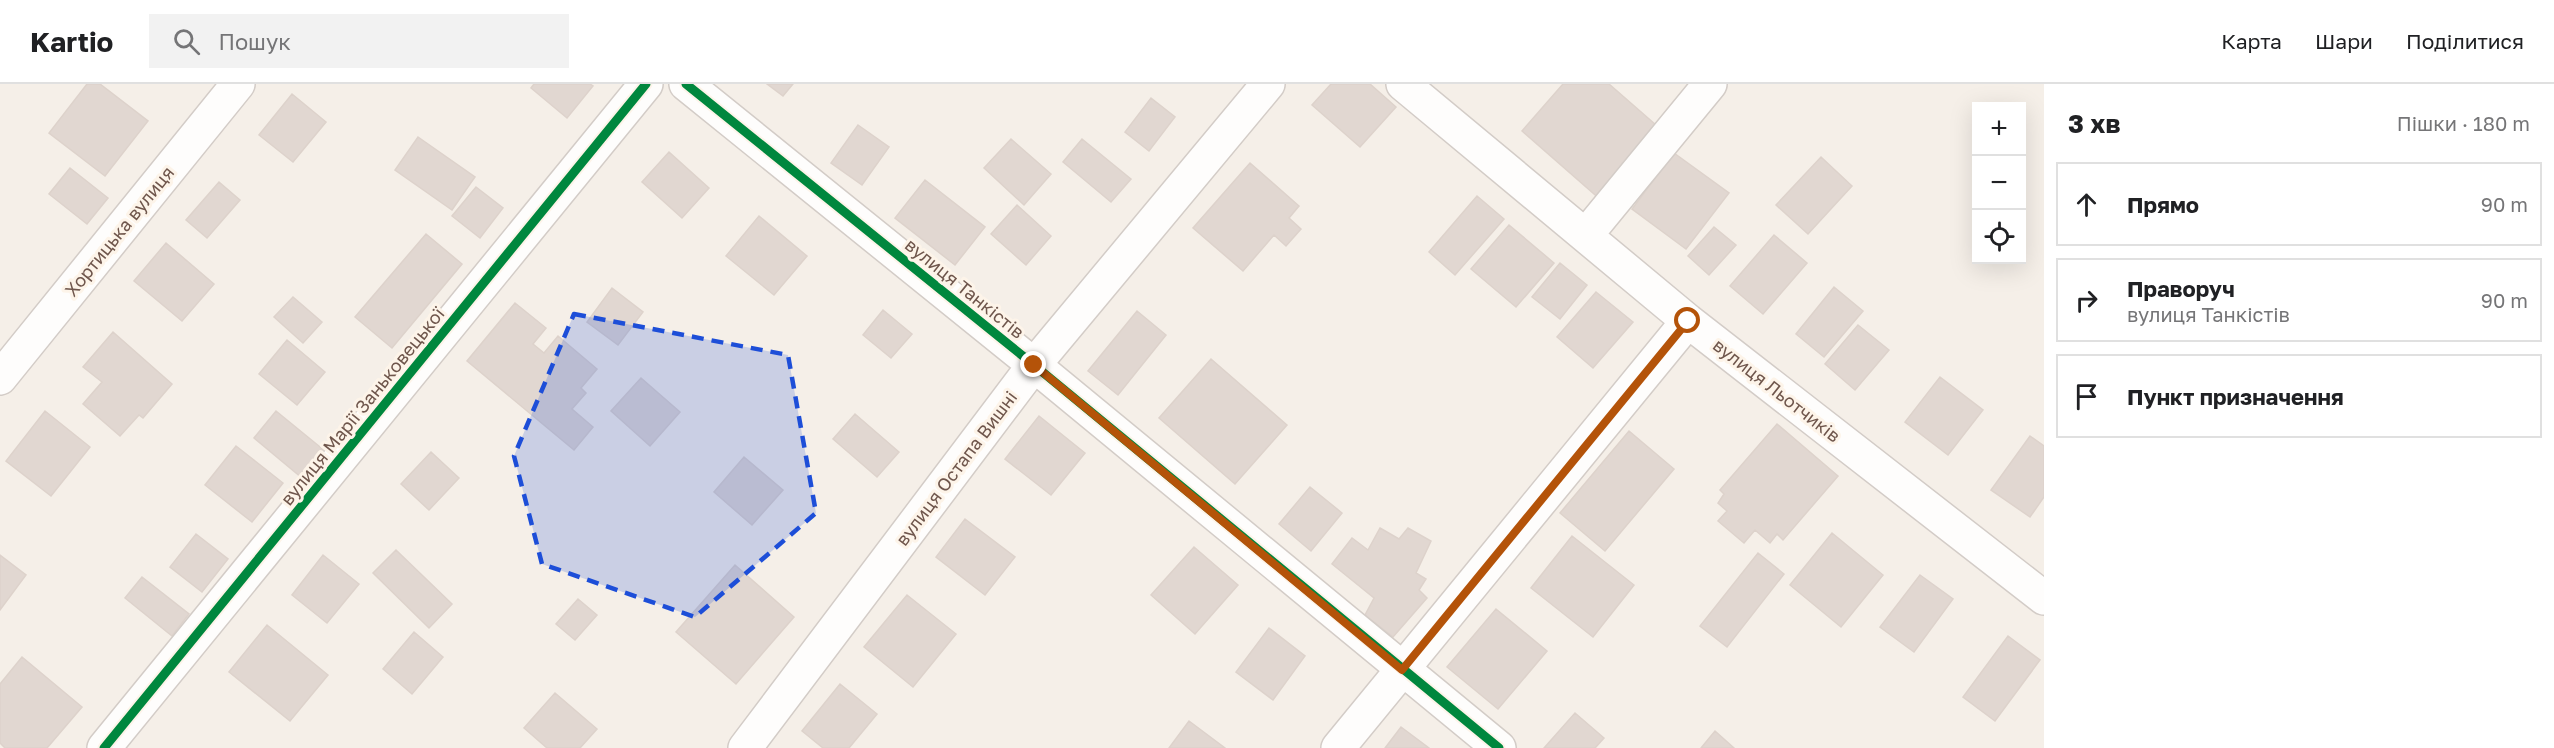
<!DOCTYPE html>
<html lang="uk">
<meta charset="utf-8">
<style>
:root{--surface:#fff;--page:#f2f2f2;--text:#202124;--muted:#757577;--line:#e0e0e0}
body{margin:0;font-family:"Golos Text",sans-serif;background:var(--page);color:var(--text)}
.controls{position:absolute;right:18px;top:18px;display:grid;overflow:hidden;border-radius:0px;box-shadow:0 6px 24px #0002}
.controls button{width:54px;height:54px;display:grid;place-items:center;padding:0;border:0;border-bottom:2px solid var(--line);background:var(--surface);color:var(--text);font:30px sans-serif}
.stop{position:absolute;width:18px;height:18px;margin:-14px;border:4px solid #b45309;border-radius:50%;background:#fff}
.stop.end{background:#b45309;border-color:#fff;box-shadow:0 2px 6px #0008}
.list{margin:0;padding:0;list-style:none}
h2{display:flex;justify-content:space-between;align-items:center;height:78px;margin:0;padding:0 24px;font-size:26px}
h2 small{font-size:20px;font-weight:400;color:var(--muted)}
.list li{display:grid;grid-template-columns:39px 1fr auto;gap:18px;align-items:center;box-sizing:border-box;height:84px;margin:0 12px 12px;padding:0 12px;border:2px solid var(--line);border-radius:0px}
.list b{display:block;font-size:22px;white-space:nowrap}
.list p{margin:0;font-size:20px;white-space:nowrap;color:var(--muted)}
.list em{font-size:20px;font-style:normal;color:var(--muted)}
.icon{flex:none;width:33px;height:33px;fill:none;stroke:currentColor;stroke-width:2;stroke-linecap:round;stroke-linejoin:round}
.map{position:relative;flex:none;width:2044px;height:664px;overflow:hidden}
header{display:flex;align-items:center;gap:36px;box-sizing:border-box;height:84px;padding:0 30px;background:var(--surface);border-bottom:2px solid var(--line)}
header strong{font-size:28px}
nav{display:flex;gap:33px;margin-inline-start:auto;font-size:21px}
.search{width:420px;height:54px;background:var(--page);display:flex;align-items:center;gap:15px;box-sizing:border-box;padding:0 21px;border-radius:0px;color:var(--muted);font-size:22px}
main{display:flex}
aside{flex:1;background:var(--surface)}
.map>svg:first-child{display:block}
.building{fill:#e1d7d1;stroke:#ddd2cb;stroke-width:1.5}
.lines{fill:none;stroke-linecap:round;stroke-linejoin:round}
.minor-casing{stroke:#d3ccc7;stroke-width:36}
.minor{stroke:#fefdfc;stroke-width:33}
.cycleway-casing{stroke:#fdf4e9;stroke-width:13}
.cycleway{stroke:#00873e;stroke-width:9}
.route{stroke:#b45309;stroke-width:8}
.marked{fill:#1d4ed8;fill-opacity:0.2;stroke:#1d4ed8;stroke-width:4.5;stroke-dasharray:12 8;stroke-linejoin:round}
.labels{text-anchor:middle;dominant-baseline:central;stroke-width:6;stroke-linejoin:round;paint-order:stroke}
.street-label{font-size:18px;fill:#6f564c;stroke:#fdf4e9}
</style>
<header>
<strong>Kartio</strong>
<div class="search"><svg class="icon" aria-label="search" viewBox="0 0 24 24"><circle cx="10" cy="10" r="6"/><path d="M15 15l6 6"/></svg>Пошук</div>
<nav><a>Карта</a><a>Шари</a><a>Поділитися</a></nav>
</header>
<main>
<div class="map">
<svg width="2044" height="664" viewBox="0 0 2044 664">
<rect width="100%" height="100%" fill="#f5efe8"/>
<!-- building -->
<path class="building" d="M87 0H100L148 37 105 92 49 49Z
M534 0H590L593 2 567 34 531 4Z
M767 0H793L783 12Z
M1331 0H1370L1396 23 1360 63 1312 21Z
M1563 0H1609L1664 48 1602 117 1522 47Z
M292 10 326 38 293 78 259 51Z
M1151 14 1175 33 1149 67 1125 48Z
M858 41 889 63 862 101 831 79Z
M418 53 475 93 452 126 395 86Z
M1011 55 1051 90 1024 121 984 84Z
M1082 55 1131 95 1111 118 1063 78Z
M669 68 709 104 682 134 642 98Z
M1674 69 1729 109 1686 165 1632 125Z
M1821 73 1852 102 1808 150 1776 121Z
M1250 79 1299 122 1289 134 1301 145 1286 162 1274 151 1243 187 1193 144Z
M70 84 108 114 87 140 49 110Z
M925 96 985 143 955 181 895 134Z
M219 98 240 116 207 154 186 136Z
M476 103 503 124 480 154 452 132Z
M1477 112 1504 135 1455 191 1429 168Z
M1017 121 1051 152 1026 181 991 150Z
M759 132 807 172 774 211 726 172Z
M1509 141 1554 179 1516 223 1471 185Z
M1714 143 1736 161 1709 191 1688 172Z
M426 150 462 180 392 264 355 233Z
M1774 151 1807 179 1763 230 1730 202Z
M166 159 214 200 182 237 134 197Z
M1560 179 1587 201 1560 235 1532 213Z
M1834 203 1863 227 1824 273 1796 250Z
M612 204 643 228 618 261 587 238Z
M1596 208 1633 238 1593 284 1557 253Z
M293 213 322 238 303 259 274 233Z
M515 219 546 244 533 260 544 269 558 252 597 285 581 304 586 309 572 325 593 343 574 366 467 277Z
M883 226 912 250 891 274 863 251Z
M1137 227 1166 251 1118 311 1088 287Z
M1858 241 1889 266 1855 306 1825 280Z
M113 248 172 300 143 334 139 331 120 352 83 320 102 298 83 283Z
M287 256 325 288 297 321 259 290Z
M1211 275 1287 341 1235 400 1159 334Z
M1940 293 1983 326 1948 371 1905 338Z
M641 294 680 328 650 362 611 327Z
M45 327 90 363 51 412 6 377Z
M276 327 325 367 302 394 254 354Z
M855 330 899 368 877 393 833 355Z
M1039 332 1085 369 1051 411 1005 375Z
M1777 340 1838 392 1783 456 1777 450 1770 459 1755 446 1744 459 1718 437 1727 427 1718 419 1724 410 1720 406Z
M1629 347 1674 385 1605 467 1560 429Z
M2030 352 2044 362V413L2030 433 1991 406Z
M236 362 283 399 252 438 205 401Z
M431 368 459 394 429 426 401 400Z
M744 373 783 406 752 441 714 408Z
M1310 403 1342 429 1311 467 1279 440Z
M965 435 1015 473 985 511 936 473Z
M1380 444 1399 455 1408 444 1431 457 1416 489 1426 495 1419 506 1427 514 1393 553 1365 531 1374 514 1332 480 1352 454 1368 466Z
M1832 449 1883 491 1841 543 1790 501Z
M196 450 228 475 202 508 170 483Z
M1572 452 1634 501 1593 553 1531 504Z
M1194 463 1238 501 1195 550 1151 511Z
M396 466 452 520 429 544 373 489Z
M1758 469 1784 490 1727 563 1700 542Z
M0 471 26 491 0 526Z
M323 471 359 500 327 539 292 511Z
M735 481 794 533 736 600 676 548Z
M1920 491 1953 515 1914 568 1880 543Z
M142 493 189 530 172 552 125 514Z
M907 511 956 550 913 603 864 563Z
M578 515 597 531 575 556 556 540Z
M1496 525 1547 567 1498 625 1447 583Z
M267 541 328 591 290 637 229 588Z
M1269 544 1305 572 1273 616 1236 588Z
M414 548 443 573 412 610 383 585Z
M2008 552 2040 576 1995 637 1963 613Z
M22 573 82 623 47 664H5L0 659V600Z
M840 600 877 630 849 664H823L802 647Z
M555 609 597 645 580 664H547L524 644Z
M1575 629 1604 654 1595 664H1544Z
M1189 637 1225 664H1169Z
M1401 643 1429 664H1385Z
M1715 647 1734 664H1701Z"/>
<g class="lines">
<!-- minor casing -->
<g class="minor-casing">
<path id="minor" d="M686 0 1034 281 1499 664
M1403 0 1688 237 2044 514
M1586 151 1710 0
M0 294 238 0
M104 664 646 0
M745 664 1034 281 1268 0
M1338 664 1688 237"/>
</g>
<!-- minor -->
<use href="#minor" class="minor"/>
<!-- cycleway casing -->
<g class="cycleway-casing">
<path id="cycleway" d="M686 0 1034 281 1499 664
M104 664 646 0"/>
</g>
<!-- cycleway -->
<use href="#cycleway" class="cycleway"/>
</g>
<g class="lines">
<!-- route -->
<path class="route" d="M1034 281 1402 586 1688 237"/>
</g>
<!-- marked area -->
<path class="marked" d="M574 230 788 271 816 429 695 533 542 480 514 372Z"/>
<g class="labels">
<!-- street labels -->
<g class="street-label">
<text transform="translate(119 147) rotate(-51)">Хортицька вулиця</text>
<text transform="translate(965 204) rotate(39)">вулиця Танкістів</text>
<text transform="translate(1777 306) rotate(38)">вулиця Льотчиків</text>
<text transform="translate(362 322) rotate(-51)">вулиця Марії Заньковецької</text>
<text transform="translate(956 384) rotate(-53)">вулиця Остапа Вишні</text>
</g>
</g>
</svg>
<div class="controls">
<button>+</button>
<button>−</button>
<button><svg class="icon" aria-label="locate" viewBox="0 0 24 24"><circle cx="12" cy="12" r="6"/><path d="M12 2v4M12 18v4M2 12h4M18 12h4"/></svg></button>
</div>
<div class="stop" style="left:1688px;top:237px"></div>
<div class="stop end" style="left:1034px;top:281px"></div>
</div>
<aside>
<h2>3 хв<small>Пішки · 180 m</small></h2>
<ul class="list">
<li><svg class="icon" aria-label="ahead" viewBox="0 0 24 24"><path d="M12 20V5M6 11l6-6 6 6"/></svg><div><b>Прямо</b></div><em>90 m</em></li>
<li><svg class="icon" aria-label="right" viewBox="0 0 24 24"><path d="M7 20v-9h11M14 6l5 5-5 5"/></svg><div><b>Праворуч</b><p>вулиця Танкістів</p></div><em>90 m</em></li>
<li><svg class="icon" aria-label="arrive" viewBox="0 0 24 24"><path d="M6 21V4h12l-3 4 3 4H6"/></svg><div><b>Пункт призначення</b></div></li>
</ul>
</aside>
</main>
